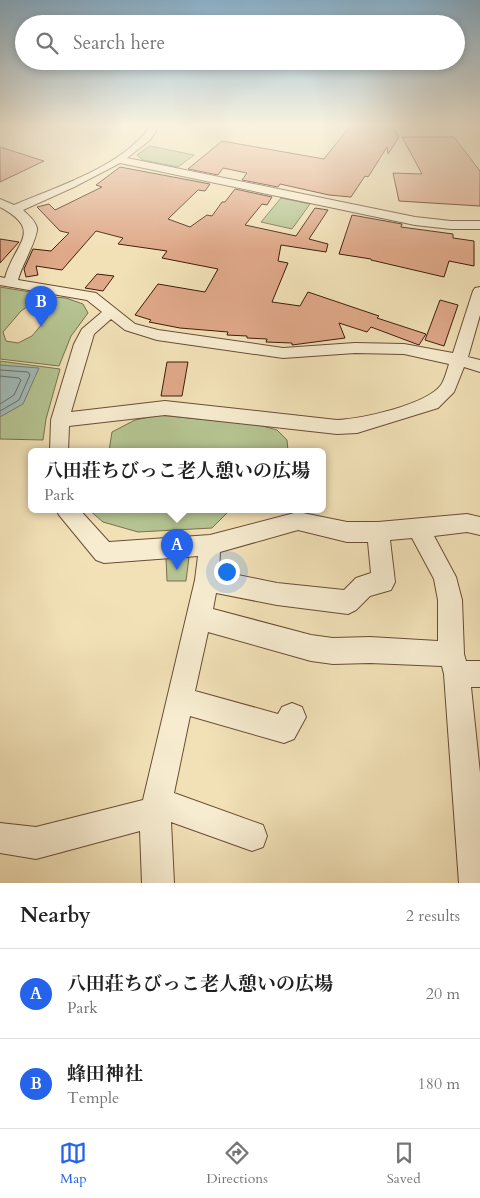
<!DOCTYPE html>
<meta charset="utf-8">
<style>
:root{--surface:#fff;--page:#f2f2f2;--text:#222;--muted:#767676;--line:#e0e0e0;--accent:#2563eb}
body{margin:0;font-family:Cardo,"Noto Serif JP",serif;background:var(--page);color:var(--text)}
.you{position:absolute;left:226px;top:571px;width:18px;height:18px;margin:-12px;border:4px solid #fff;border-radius:50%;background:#1a73e8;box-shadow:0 0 0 8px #1a73e833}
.badge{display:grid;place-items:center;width:32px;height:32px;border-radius:50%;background:var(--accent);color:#fff;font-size:16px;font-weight:700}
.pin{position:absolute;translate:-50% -41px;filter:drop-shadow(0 1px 2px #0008)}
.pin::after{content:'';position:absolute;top:26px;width:18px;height:15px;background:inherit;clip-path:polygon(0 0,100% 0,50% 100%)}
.popup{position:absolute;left:28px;top:448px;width:298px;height:65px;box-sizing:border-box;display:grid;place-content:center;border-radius:8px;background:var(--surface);filter:drop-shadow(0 1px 4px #0005);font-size:16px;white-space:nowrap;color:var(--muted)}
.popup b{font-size:19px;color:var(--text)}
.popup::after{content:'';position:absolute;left:50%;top:100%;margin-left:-10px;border:10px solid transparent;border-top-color:var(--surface)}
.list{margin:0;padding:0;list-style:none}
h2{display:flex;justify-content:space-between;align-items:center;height:65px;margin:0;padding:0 20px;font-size:21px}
h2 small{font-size:16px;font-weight:400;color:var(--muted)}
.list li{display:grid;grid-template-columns:32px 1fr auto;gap:15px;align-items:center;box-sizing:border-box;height:90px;padding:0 20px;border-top:1px solid var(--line)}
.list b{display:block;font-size:19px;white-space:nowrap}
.list p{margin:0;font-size:16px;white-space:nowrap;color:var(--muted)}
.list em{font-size:16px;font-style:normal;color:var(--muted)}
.icon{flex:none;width:28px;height:28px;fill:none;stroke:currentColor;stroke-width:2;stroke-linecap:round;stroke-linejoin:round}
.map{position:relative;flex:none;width:480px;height:883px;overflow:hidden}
.search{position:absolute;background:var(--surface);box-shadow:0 2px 8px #0003;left:15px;right:15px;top:15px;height:55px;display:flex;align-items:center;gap:12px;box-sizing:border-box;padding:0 18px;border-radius:28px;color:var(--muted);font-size:19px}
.sheet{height:245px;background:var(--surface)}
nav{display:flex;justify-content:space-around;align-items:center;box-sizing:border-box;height:70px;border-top:1px solid var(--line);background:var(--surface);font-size:14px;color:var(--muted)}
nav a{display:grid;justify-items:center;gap:2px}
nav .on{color:var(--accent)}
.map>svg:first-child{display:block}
.green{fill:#b5c492;stroke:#79704e}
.water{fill:#a0bbb9;stroke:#787b73}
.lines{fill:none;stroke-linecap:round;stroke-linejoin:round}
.shore{stroke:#6e6c62;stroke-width:1}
.building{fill:#dfa889;stroke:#3d1c0a}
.minor-casing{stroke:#6a4d35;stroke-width:2}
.minor{fill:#f7ecd0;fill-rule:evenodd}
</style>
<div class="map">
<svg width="480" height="883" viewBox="0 0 480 883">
<rect width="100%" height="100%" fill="#f2e1b7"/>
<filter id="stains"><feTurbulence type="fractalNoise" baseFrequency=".004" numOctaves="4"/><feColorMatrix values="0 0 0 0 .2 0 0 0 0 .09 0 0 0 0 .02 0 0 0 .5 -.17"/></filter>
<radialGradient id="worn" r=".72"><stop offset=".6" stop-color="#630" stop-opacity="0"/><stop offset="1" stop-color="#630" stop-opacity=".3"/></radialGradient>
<!-- green -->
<path class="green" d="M150 146 194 155 178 167 143 160 137 155Z
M281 198 310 204 292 229 261 222Z
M0 287 36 293 34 302 21 311 3 332 6 341 18 343 32 336 47 318 48 302 53 297 66 298 83 304 88 313 71 336 59 366 0 359Z
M0 361 60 369 46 419 43 440 0 439Z
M159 415 259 425 277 430 287 440 288 451H109L112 432 135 420Z
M88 509H231L212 528 138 532 103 522Z
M189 557 186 581H167L166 558Z"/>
<!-- water -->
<path class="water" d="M0 365 39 368 23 404 0 417Z"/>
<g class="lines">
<!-- shore -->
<path class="shore" d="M0 370 28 372 30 375 19 400 0 411
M0 376 19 378 21 380 14 395 0 404"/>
</g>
<!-- building -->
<path class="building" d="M350 126H393L399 137 388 154 387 147 368 177 365 176 351 197 329 195 280 184 278 187 242 180 247 173 223 168 218 175 188 169 222 141 324 159Z
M402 137H454L480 171V206L399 201 393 173 422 174Z
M0 147 44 161 0 182Z
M120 167 210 184 205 191 198 190 168 219 190 227 207 215 212 216 222 202H225L235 189 272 197 267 205 262 204 245 225 296 236 315 208 328 210 309 239 328 244 326 252 281 245 278 261 288 263 272 302 300 306 308 292 379 316 377 318 426 334 419 345 371 327 367 332 339 323 345 338 292 345V343L266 342 267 339 247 338V336L227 335 228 332 180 328 149 322 151 320 135 315 158 284 205 292 218 269 162 258 167 251 118 244 123 238 96 231 62 270 36 266 38 275 26 277 24 269 33 249 51 251 69 233 60 231 37 207 49 204 55 210 102 187 96 185Z
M352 215 402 224 401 227 453 234V238L474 241V266L449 261 444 277 371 260V259L339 254Z
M0 239 19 242 0 263Z
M97 274 114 276 103 291 85 288Z
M440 300 458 305 444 346 425 340Z
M167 362H188L182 396H161Z"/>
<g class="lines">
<!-- minor casing -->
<g class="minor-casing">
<path id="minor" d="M150 126H159L150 140 127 158 415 217 451 221H480V229H451L415 225 120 163 74 187 23 210C28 215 35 220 37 228 38 238 21 267 18 280L96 293 135 324 158 330 283 348 355 343 404 344 453 353 473 291 475 288 480 287V315L468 357 480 360V372L464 367 454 392 438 408 357 433 337 434 165 415 69 426 68 451H50L51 420 74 344 82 329 102 312 87 300 0 285V277L5 278C14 243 45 231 0 207V199L14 205C56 187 124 166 150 126ZM111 319 125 330 157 340 283 358 355 353 404 354 449 364C447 370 445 379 441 385 426 405 361 419 337 420L165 401 71 412 94 334Z
M56 509H79L109 542 210 535 298 512 347 522H378L467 514 480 517V535L467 532 434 536 456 577 462 600 464 654 466 661H480V687H471L480 773V883H459L444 674 442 666 370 663 333 664 311 661 208 632 195 691 278 714 282 707 292 703 302 707 306 717 294 739 284 743 190 716 174 793 263 825 267 836 263 847 252 851 171 822 174 883H142L140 831 36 859 0 853V823L36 827 143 800 195 580 198 556 104 563 96 560 59 515ZM298 530 347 542H368L371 573 356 578 344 590 277 583 219 571 220 552ZM412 538 434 579 438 600V641L370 637 333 638 311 635 213 609 216 593 277 605 348 614 356 610 370 596 391 590 395 582 390 540Z"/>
</g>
<!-- minor -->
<use href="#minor" class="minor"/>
</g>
<!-- sky -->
<linearGradient id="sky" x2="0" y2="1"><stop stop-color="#8bb7d5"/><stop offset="0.5" stop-color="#f9f2df"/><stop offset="1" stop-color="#f9f2df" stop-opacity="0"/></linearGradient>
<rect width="480" height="250" fill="url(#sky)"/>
<rect width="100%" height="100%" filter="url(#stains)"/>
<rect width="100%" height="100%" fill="url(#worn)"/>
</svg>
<div class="you"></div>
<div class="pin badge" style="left:177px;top:570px">A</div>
<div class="popup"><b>八田荘ちびっこ老人憩いの広場</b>Park</div>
<div class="pin badge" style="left:41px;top:327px">B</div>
<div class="search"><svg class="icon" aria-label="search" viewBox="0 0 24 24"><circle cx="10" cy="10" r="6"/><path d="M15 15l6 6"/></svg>Search here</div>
</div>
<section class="sheet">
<h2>Nearby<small>2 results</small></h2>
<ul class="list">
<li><span class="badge">A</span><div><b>八田荘ちびっこ老人憩いの広場</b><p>Park</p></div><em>20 m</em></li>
<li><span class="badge">B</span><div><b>蜂田神社</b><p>Temple</p></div><em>180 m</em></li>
</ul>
</section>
<nav>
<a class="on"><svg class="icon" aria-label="map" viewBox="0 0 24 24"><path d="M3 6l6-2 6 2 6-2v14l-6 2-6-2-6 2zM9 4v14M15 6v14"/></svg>Map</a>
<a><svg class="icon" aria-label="directions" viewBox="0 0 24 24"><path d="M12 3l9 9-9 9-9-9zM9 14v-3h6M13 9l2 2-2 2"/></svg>Directions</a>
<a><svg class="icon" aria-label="saved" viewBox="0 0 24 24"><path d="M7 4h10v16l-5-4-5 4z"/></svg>Saved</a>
</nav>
